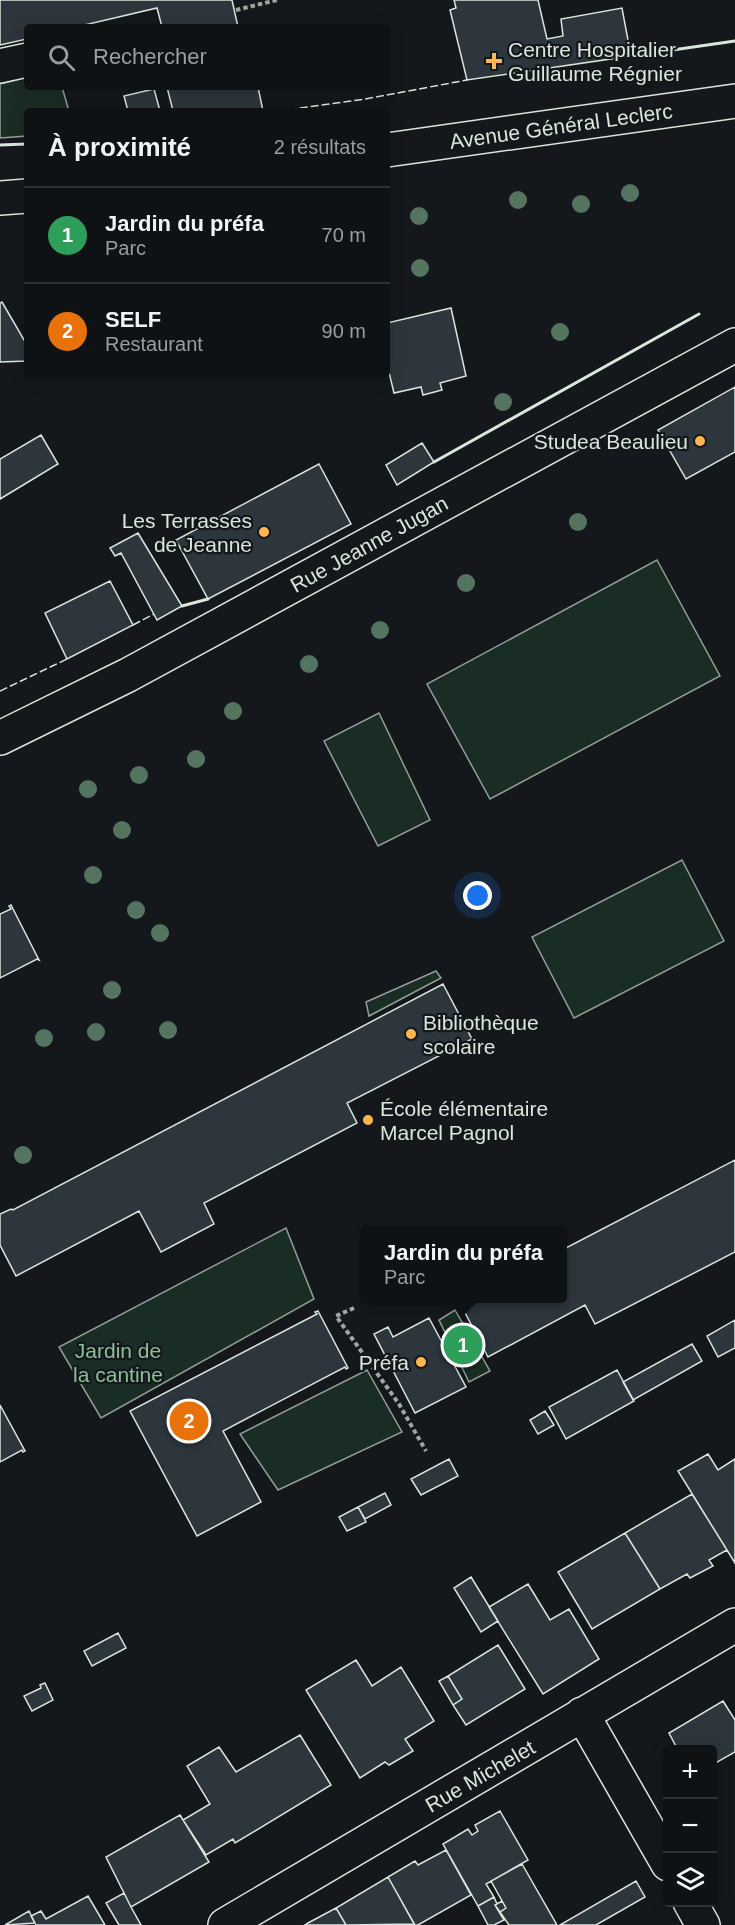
<!DOCTYPE html>
<html lang="fr">
<meta charset="utf-8">
<style>
:root{--surface:#0f1215;--page:#181b1e;--text:#f1f3f6;--muted:#9b9ea0;--line:#2f3234;--accent:#0b8043}
body{margin:0;font-family:Arial,sans-serif;background:var(--page);color:var(--text)}
.controls{position:absolute;right:18px;bottom:18px;display:grid;overflow:hidden;border-radius:6px;box-shadow:0 3px 15px #0003}
.controls button{width:54px;height:54px;display:grid;place-items:center;padding:0;border:0;border-bottom:2px solid var(--line);background:var(--surface);color:var(--text);font:30px sans-serif}
.you{position:absolute;left:478px;top:896px;width:21px;height:21px;margin:-15px;border:4px solid #fff;border-radius:50%;background:#1a73e8;box-shadow:0 0 0 9px #1a73e833}
.badge{display:grid;place-items:center;width:39px;height:39px;border-radius:50%;background:var(--accent);color:#fff;font-size:20px;font-weight:700}
.pin{position:absolute;translate:-50% -50%;border:3px solid #fff;box-shadow:0 2px 6px #0006}
.popup{position:absolute;left:360px;top:1225px;width:207px;height:78px;box-sizing:border-box;display:grid;place-content:center;border-radius:6px;background:var(--surface);filter:drop-shadow(0 2px 4px #0005);font-size:20px;white-space:nowrap;color:var(--muted)}
.popup b{font-size:22px;color:var(--text)}
.popup::after{content:'';position:absolute;left:50%;top:100%;margin-left:-12px;border:12px solid transparent;border-top-color:var(--surface)}
.list{margin:0;padding:0;list-style:none}
h2{display:flex;justify-content:space-between;align-items:center;height:78px;margin:0;padding:0 24px;font-size:26px}
h2 small{font-size:20px;font-weight:400;color:var(--muted)}
.list li{display:grid;grid-template-columns:39px 1fr auto;gap:18px;align-items:center;box-sizing:border-box;height:96px;padding:0 24px;border-top:2px solid var(--line)}
.list b{display:block;font-size:22px;white-space:nowrap}
.list p{margin:0;font-size:20px;white-space:nowrap;color:var(--muted)}
.list em{font-size:20px;font-style:normal;color:var(--muted)}
.icon{flex:none;width:33px;height:33px;fill:none;stroke:currentColor;stroke-width:2;stroke-linecap:round;stroke-linejoin:round}
.map{position:relative;flex:none;width:735px;height:1925px;overflow:hidden}
.search{position:absolute;background:var(--surface);box-shadow:0 3px 15px #0003;left:24px;top:24px;width:366px;height:66px;display:flex;align-items:center;gap:15px;box-sizing:border-box;padding:0 21px;border-radius:6px;color:var(--muted);font-size:22px}
.panel{position:absolute;background:var(--surface);box-shadow:0 3px 15px #0003;left:24px;top:108px;width:366px;height:270px;border-radius:6px}
.map>svg:first-child{display:block}
.green{fill:#1a2d24;stroke:#939e99;stroke-width:1.5}
.building{fill:#2c363c;stroke:#d8e6dc;stroke-width:1.5}
.lines{fill:none;stroke-linecap:round;stroke-linejoin:round}
.minor-casing{stroke:#d8e6dc;stroke-width:36}
.major-casing{stroke:#d8e6dc;stroke-width:36}
.path{stroke:#9da8a2;stroke-width:4;stroke-dasharray:4.5 3;stroke-linecap:butt}
.minor{stroke:#14181c;stroke-width:33}
.major{stroke:#14181c;stroke-width:33}
.fence{stroke:#d8e6dc;stroke-width:1.5;stroke-dasharray:8 3;stroke-linecap:butt}
.wall{stroke:#d8e6dc;stroke-width:3}
.tree{fill:#55745f}
.poi-dot{fill:#ffb74d;stroke:#14181c;stroke-width:2}
.labels{text-anchor:middle;dominant-baseline:central;stroke-width:4.5;stroke-linejoin:round;paint-order:stroke}
.poi-label{font-size:21px;fill:#d8e6dc;stroke:#14181c;text-anchor:start}
.street-label{font-size:21px;fill:#d8e6dc;stroke:#14181c}
.park-label{font-size:21px;fill:#8ac095;stroke:#14181c}
</style>
<div class="map">
<svg width="735" height="1925" viewBox="0 0 735 1925">
<rect width="100%" height="100%" fill="#14181c"/>
<!-- green -->
<path class="green" d="M27 77V87H62L69 111H27V136L0 138V84Z
M657 560 720 676 490 799 427 684Z
M379 713 430 820 378 846 324 741Z
M682 860 724 941 574 1018 532 937Z
M436 971 441 978 369 1016 366 1002Z
M286 1228 314 1299 101 1418 59 1347Z
M455 1310 490 1371 469 1382 439 1320Z
M367 1370 402 1432 278 1490 240 1434Z"/>
<!-- building -->
<path class="building" d="M0 0H232L238 27H162L157 8 76 27H27V39L0 45Z
M454 0H538L547 39 563 36 561 19 622 8 631 56 467 80 450 10 456 8Z
M167 87H258L263 111H173Z
M154 89 160 111H128L124 96Z
M2 302 27 345V361L0 362V303Z
M451 308 466 376 440 383 442 390 423 395 421 387 394 393 387 364V323Z
M735 387V452L686 479 658 430Z
M41 435 58 464 0 499V459Z
M422 443 434 462 397 485 386 465Z
M319 464 351 524 208 599 176 540Z
M138 533 182 606 157 620 121 553 115 556 110 548Z
M110 581 133 625 67 659 45 613Z
M11 905 39 960 37 959 0 978V914L11 909 9 906Z
M443 984 472 1039 347 1103 357 1123 204 1203 214 1224 161 1252 139 1211 16 1276 0 1245V1214L11 1209 13 1210Z
M735 1160V1252L595 1324 585 1305 488 1357 459 1301 463 1298H562V1250Z
M318 1311 348 1368 346 1369 345 1367 223 1431 261 1502 197 1536 130 1411 317 1314 315 1312Z
M429 1318 466 1387 415 1413 374 1334 388 1327 393 1337Z
M735 1320V1348L718 1357 707 1336Z
M692 1344 702 1361 633 1400 623 1382Z
M617 1370 634 1401 566 1439 549 1407Z
M0 1405 25 1451 23 1452 22 1450 0 1462Z
M545 1411 554 1425 538 1434 530 1420Z
M708 1454 718 1470 735 1459V1563L678 1471Z
M449 1459 458 1476 421 1495 411 1479Z
M385 1493 391 1505 365 1519 358 1507Z
M692 1494 727 1550 709 1560 713 1566 690 1578 687 1574 660 1589 625 1533Z
M358 1507 366 1522 347 1531 339 1517Z
M625 1533 660 1589 592 1629 558 1572Z
M471 1577 498 1621 481 1632 454 1588Z
M528 1584 550 1620 569 1609 599 1659 543 1694 489 1607Z
M118 1633 126 1648 92 1666 84 1651Z
M498 1645 525 1689 466 1725 453 1705 462 1699 448 1676Z
M356 1660 372 1686 401 1667 434 1721 405 1739 413 1751 389 1765 385 1762 360 1778 306 1690Z
M448 1676 462 1699 453 1705 439 1681Z
M45 1683 53 1700 32 1711 24 1696 41 1688 40 1685Z
M723 1701 735 1720V1752L712 1765V1750H678L669 1733Z
M300 1735 331 1785 235 1843 233 1839 206 1855 183 1820 210 1804 187 1766 219 1747 236 1772Z
M500 1811 528 1860 486 1884 494 1897 478 1906 443 1844 468 1829 472 1835 478 1831 475 1825Z
M180 1815 209 1862 131 1907 106 1857Z
M446 1850 471 1895 418 1925H415L388 1877 415 1861 418 1865Z
M522 1864 557 1925H509L500 1912 506 1908 491 1881Z
M388 1877 414 1924 346 1925 336 1908Z
M636 1881 645 1897 596 1925H560Z
M124 1893 131 1907 141 1925H119L106 1903Z
M88 1896 105 1925H36L31 1916 41 1911 46 1919Z
M494 1897 497 1904 495 1905 504 1920 494 1925H488L478 1906Z
M502 1901 506 1908 500 1912 495 1905Z
M336 1908 346 1925H305L308 1923Z
M29 1911 35 1923 5 1925Z"/>
<g class="lines">
<!-- minor casing -->
<g class="minor-casing">
<path id="minor" d="M0 66 27 60
M0 738 128 675 735 345
M582 1714 668 1864
M690 1902 703 1925
M225 1925 735 1625"/>
</g>
<!-- major casing -->
<g class="major-casing">
<path id="major" d="M387 150 735 101
M0 198 27 196"/>
</g>
<!-- path -->
<path class="path" d="M236 10 277 0
M354 1308 336 1316 399 1404 426 1451"/>
<!-- minor -->
<use href="#minor" class="minor"/>
<!-- major -->
<use href="#major" class="major"/>
<!-- fence -->
<path class="fence" d="M278 111 365 99 467 80
M133 625 154 614
M0 691 67 659"/>
<!-- wall -->
<path class="wall" d="M631 56 735 41
M0 145 27 144
M434 462 699 314
M182 606 208 599"/>
</g>
<!-- trees -->
<g class="tree">
<circle cx="630" cy="193" r="9"/>
<circle cx="518" cy="200" r="9"/>
<circle cx="581" cy="204" r="9"/>
<circle cx="419" cy="216" r="9"/>
<circle cx="420" cy="268" r="9"/>
<circle cx="560" cy="332" r="9"/>
<circle cx="503" cy="402" r="9"/>
<circle cx="578" cy="522" r="9"/>
<circle cx="466" cy="583" r="9"/>
<circle cx="380" cy="630" r="9"/>
<circle cx="309" cy="664" r="9"/>
<circle cx="233" cy="711" r="9"/>
<circle cx="196" cy="759" r="9"/>
<circle cx="139" cy="775" r="9"/>
<circle cx="88" cy="789" r="9"/>
<circle cx="122" cy="830" r="9"/>
<circle cx="93" cy="875" r="9"/>
<circle cx="136" cy="910" r="9"/>
<circle cx="160" cy="933" r="9"/>
<circle cx="112" cy="990" r="9"/>
<circle cx="168" cy="1030" r="9"/>
<circle cx="96" cy="1032" r="9"/>
<circle cx="44" cy="1038" r="9"/>
<circle cx="23" cy="1155" r="9"/>
</g>
<!-- markers -->
<g class="poi-dot">
<path d="M491 52h6v6h6v6h-6v6h-6v-6h-6v-6h6z"/>
<circle cx="700" cy="441" r="6"/>
<circle cx="264" cy="532" r="6"/>
<circle cx="411" cy="1034" r="6"/>
<circle cx="368" cy="1120" r="6"/>
<circle cx="421" cy="1362" r="6"/>
</g>
<g class="labels">
<!-- poi labels -->
<g class="poi-label">
<text x="508" y="49">Centre Hospitalier<tspan x="508" dy="24">Guillaume Régnier</tspan></text>
<text x="688" y="441" text-anchor="end">Studea Beaulieu</text>
<text x="252" y="520" text-anchor="end">Les Terrasses<tspan x="252" dy="24">de Jeanne</tspan></text>
<text x="423" y="1022">Bibliothèque<tspan x="423" dy="24">scolaire</tspan></text>
<text x="380" y="1108">École élémentaire<tspan x="380" dy="24">Marcel Pagnol</tspan></text>
<text x="409" y="1362" text-anchor="end">Préfa</text>
</g>
<!-- street labels -->
<g class="street-label">
<text transform="translate(561 126) rotate(-8)">Avenue Général Leclerc</text>
<text transform="translate(369 544) rotate(-29)">Rue Jeanne Jugan</text>
<text transform="translate(480 1776) rotate(-30)">Rue Michelet</text>
</g>
<!-- park labels -->
<g class="park-label">
<text x="118" y="1350">Jardin de<tspan x="118" dy="24">la cantine</tspan></text>
</g>
</g>
</svg>
<div class="controls">
<button>+</button>
<button>−</button>
<button><svg class="icon" aria-label="layers" viewBox="0 0 24 24"><path d="M12 4l9 5-9 5-9-5zM3 14l9 5 9-5"/></svg></button>
</div>
<div class="you"></div>
<div class="pin badge" style="left:463px;top:1345px;background:#2e9e5b">1</div>
<div class="popup"><b>Jardin du préfa</b>Parc</div>
<div class="pin badge" style="left:189px;top:1421px;background:#e8710a">2</div>
<div class="search"><svg class="icon" aria-label="search" viewBox="0 0 24 24"><circle cx="10" cy="10" r="6"/><path d="M15 15l6 6"/></svg>Rechercher</div>
<section class="panel">
<h2>À proximité<small>2 résultats</small></h2>
<ul class="list">
<li><span class="badge" style="background:#2e9e5b">1</span><div><b>Jardin du préfa</b><p>Parc</p></div><em>70 m</em></li>
<li><span class="badge" style="background:#e8710a">2</span><div><b>SELF</b><p>Restaurant</p></div><em>90 m</em></li>
</ul>
</section>
</div>
